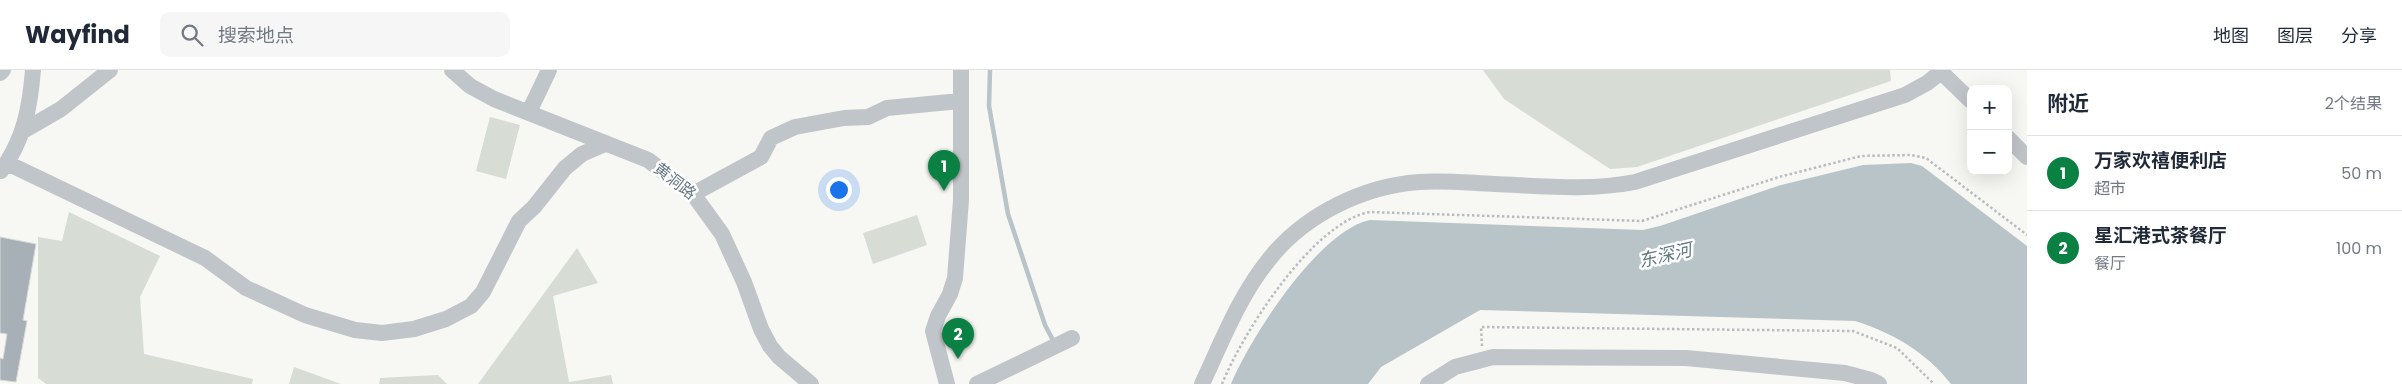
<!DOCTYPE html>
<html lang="zh">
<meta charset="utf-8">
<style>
:root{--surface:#fff;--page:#f6f6f7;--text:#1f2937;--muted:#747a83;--line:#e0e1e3;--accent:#0b8043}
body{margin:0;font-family:Poppins,"Noto Sans SC",sans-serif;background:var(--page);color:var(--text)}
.controls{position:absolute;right:15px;top:15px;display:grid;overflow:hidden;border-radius:10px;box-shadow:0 5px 20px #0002}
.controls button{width:45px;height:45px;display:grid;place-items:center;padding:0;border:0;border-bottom:1px solid var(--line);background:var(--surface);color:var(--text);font:25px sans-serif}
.you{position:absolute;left:838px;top:119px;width:18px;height:18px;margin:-12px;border:4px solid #fff;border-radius:50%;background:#1a73e8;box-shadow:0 0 0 8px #1a73e833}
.badge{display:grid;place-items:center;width:32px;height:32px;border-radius:50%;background:var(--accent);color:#fff;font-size:16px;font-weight:700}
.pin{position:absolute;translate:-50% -41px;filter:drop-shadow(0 1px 2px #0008)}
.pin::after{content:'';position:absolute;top:26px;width:18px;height:15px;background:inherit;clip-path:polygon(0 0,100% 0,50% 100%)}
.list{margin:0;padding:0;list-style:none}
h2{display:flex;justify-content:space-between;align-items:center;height:65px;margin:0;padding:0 20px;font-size:21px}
h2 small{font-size:16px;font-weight:400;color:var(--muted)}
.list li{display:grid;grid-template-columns:32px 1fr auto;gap:15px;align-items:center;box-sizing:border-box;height:75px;padding:0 20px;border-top:1px solid var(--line)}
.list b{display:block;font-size:19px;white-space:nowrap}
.list p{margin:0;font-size:16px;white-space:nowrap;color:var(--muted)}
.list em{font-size:16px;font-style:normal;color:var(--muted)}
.icon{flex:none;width:28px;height:28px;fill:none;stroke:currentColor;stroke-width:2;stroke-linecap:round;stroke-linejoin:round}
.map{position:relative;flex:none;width:2027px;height:314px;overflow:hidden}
header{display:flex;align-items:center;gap:30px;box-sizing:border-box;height:70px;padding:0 25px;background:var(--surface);border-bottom:1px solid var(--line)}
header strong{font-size:24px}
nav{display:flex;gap:28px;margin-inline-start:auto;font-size:18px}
.search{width:350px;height:45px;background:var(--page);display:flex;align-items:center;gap:12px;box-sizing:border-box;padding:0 18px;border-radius:10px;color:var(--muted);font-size:19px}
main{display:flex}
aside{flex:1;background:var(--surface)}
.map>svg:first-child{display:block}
.green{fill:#d7dcd4}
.water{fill:#b8c4c8}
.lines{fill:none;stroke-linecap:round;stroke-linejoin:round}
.stream{stroke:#b8c4c8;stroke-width:4.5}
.building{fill:#a7b0b6;stroke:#d9d9d7}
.path{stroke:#b8bcbf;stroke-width:2.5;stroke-dasharray:2.5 2.5;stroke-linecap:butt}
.minor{stroke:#c0c5c9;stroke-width:16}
.labels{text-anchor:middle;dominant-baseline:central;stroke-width:5;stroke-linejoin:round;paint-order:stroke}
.street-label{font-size:16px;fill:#667986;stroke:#fff}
.water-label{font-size:18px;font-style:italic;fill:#627a81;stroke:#fff}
</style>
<header>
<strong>Wayfind</strong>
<div class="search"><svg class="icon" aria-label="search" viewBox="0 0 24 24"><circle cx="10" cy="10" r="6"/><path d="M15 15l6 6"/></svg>搜索地点</div>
<nav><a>地图</a><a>图层</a><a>分享</a></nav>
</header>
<main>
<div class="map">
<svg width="2027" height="314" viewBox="0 0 2027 314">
<rect width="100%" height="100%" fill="#f7f7f4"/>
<!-- green -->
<path class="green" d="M1483 0H1890L1891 11 1637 97 1610 99 1504 29Z
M490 47 520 55 506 109 476 101Z
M69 142 160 186 140 227 144 284 253 309 252 314H46L38 308V167L62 171Z
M917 145 927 175 873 194 863 163Z
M577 178 598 213 553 226 569 312 611 305 613 314H478Z
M294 297 341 314H289Z
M438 305 447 314H379L380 308Z"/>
<!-- water -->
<path class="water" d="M1911 93 1922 96 2027 176V314H1951C1926 282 1893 263 1855 251L1480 240 1381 297 1368 314H1231C1250 268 1319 160 1370 150L1643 160 1660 156 1781 115 1863 95Z"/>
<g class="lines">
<!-- stream -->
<path class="stream" d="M990 0 989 36 1008 144 1045 255 1055 274"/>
</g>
<!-- building -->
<path class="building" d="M0 167 36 174 23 250 27 251 16 312 0 310V288L3 289 7 264 0 263Z"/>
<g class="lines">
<!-- path -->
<path class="path" d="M1482 276 1481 257 1853 261 1897 278 1934 314
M1222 314C1243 262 1313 152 1370 142L1642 151 1779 107 1861 86 1911 85 1926 88 2027 165"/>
<!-- minor -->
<path class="minor" d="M452 0 470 16 494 29 648 90 693 124 722 164 744 212 761 259 770 276 779 287 811 314
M1939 0 1971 31
M0 3 3 0
M529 42 549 0
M23 61 61 39 110 0
M2008 68 2027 87
M7 93 205 188 246 218 305 245 355 260 382 263 414 259 446 249 471 236 483 222 519 151 534 137 565 98 582 84 605 74
M1 101C24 70 30 37 33 0
M693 124 761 87 771 68 795 57 844 48 868 47 887 38 960 31
M947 314 933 261 938 246 950 224 955 208 961 130V0
M977 314 1072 268
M1202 314C1222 271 1240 224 1271 187 1306 144 1364 116 1419 112 1444 110 1470 113 1495 114 1542 116 1589 121 1635 112L1905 25 1927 13 1941 2
M1428 314 1455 297 1493 287 1686 288 1845 303 1871 310 1879 314"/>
</g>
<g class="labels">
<!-- street labels -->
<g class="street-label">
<text transform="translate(675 111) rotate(38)">黄洞路</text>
</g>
<!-- water labels -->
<g class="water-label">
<text transform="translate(1665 185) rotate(-13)">东深河</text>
</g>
</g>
</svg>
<div class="controls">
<button>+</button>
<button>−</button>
</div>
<div class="you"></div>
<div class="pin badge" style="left:944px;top:121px">1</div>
<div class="pin badge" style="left:958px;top:289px">2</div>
</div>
<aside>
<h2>附近<small>2个结果</small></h2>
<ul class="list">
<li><span class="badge">1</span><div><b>万家欢禧便利店</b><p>超市</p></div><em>50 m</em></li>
<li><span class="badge">2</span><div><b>星汇港式茶餐厅</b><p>餐厅</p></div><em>100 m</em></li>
</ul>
</aside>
</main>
